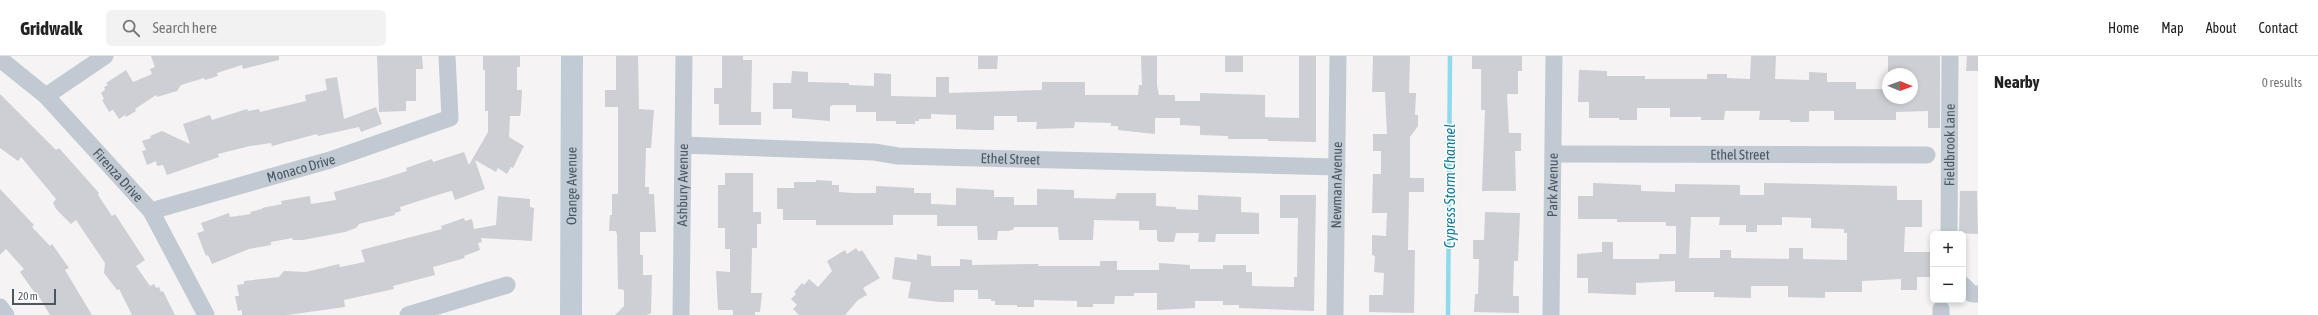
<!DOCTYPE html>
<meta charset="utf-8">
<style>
:root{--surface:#fff;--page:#f2f2f2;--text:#222;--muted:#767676;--line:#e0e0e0}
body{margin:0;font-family:"Asap Condensed",sans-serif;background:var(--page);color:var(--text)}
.controls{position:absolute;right:12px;bottom:12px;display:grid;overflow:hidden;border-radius:6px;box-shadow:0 2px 6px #0003}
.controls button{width:36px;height:36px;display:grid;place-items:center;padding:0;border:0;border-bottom:1px solid var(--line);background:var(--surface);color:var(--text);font:20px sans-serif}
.compass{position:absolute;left:1882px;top:12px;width:36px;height:36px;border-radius:50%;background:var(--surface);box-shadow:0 2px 6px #0003;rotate:91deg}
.scale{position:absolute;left:12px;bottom:10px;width:44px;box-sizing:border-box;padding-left:4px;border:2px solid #4a5661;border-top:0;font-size:11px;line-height:14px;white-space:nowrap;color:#4a5661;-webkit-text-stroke:3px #fff;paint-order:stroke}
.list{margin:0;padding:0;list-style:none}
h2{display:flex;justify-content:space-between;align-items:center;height:52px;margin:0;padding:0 16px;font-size:17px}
h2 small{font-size:13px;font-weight:400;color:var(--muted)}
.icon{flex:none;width:22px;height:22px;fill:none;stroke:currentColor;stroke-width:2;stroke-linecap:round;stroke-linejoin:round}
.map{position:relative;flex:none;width:1978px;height:259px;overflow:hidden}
header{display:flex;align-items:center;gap:24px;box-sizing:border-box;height:56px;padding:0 20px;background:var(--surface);border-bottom:1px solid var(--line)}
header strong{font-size:19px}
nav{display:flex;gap:22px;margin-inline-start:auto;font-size:14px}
.search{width:280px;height:36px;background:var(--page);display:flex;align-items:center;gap:10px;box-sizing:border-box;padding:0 14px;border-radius:6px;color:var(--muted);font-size:15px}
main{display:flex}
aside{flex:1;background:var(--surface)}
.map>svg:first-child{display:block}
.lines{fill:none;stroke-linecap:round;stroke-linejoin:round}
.stream{stroke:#90daee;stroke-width:4.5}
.building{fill:#cdcfd5;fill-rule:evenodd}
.minor{stroke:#c1cad2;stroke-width:17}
.secondary{stroke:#c1cbd6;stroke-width:22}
.labels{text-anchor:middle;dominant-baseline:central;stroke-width:3;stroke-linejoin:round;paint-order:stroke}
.street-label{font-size:14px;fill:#4a5661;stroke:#fff}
.water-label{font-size:15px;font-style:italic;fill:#0c7c9b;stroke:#fff}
</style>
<header>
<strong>Gridwalk</strong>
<div class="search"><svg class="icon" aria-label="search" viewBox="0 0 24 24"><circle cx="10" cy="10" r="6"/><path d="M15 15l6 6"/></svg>Search here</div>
<nav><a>Home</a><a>Map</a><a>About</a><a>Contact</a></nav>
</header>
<main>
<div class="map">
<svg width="1978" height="259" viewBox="0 0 1978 259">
<rect width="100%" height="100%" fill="#f5f3f3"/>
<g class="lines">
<!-- stream -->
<path class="stream" d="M1448 259 1450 0"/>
</g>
<!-- building -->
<path class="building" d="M151 0H279V4L243 13 242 9 217 17 218 20 205 24 204 22 181 29 177 35 157 41 156 39 135 53 136 55 126 61 125 59 119 63 113 54 109 56 102 44 104 43 101 37 105 34 104 31 108 29 106 27 126 14 133 26 152 18 150 13 155 11Z
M377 0H422L423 13H416V45H406V55L379 56Z
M483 0H520V11H517V34H522L521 54 520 60H510L509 81 524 90 513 112 511 111 507 118 498 112 496 116 475 104 485 133 455 144 452 135 447 136 400 151 401 155 395 157V159L359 168 356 172 345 176 303 184H293L292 182 271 186V189L249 193 212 208 208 199 206 200 197 177 204 175 201 167 229 157 230 161 251 158 250 156 262 153V152L282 148 281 145 310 140 311 148 336 144 334 136 382 123 407 115 406 112 432 103 433 106 464 96 469 109 488 76V55H485V14H483Z
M616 0H638L639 53 654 54 651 92H646L645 131H649V138H654L656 176H640V199H643V219H652L651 257 647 259H615L624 250V234L618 233 617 179 616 175H609L610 159H612V138H618V51H605V34H616Z
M722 0H743V4H752L751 56H761V69H719V48H714V32H722Z
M978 0H998L997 13H978Z
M1141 0H1157V29L1159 39H1175V45H1200V37L1265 39V61L1299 62V0H1316V86L1268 85V83H1228V80L1200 79V70L1180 69V62H1155V78L1118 74V70H1111V67L1075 66 1074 72 1036 73 1037 66H1017V60H994V74H976L956 73V59L931 58V63H919V65H915V68H896V65H876V56H856V49H832L830 51V65L792 62V53H773V27H791L792 15 808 16V26L849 27V29L874 30V17L891 18V40L936 41V21H949V37L1042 34V26H1085V39H1138L1139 29H1142Z
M1225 0H1243V16H1225Z
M1373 0H1410L1409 37H1416L1415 59H1418V70L1410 81V122H1424V136H1409L1408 194H1415L1414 257 1369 256V239H1383L1384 217 1374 216 1375 200 1372 199V179L1386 180 1387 157H1372L1373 118H1381V95H1373V78H1387L1385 36H1372Z
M1472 0H1522V15H1518V38H1507L1509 77H1521V95H1515L1516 135H1482L1485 54H1481V13H1472Z
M1751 0H1776L1775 23 1809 24V16L1827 17V26H1856V33H1888V42H1912V18H1888V0H1940V72H1928V55L1896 56V64H1834V55H1809V66H1790V64H1759L1760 55H1725L1724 64H1701V61H1670V52H1637V64H1619V62H1589V46H1578L1579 14 1607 15V20H1645V23H1707V18H1727V22L1750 23Z
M1967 0H1978V15H1966Z
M337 21 344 63 376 51 382 68 361 76 359 71 318 80 317 78 272 90 271 87 250 90 218 98 219 101 167 119 163 109 157 110 156 105 147 109 142 95 146 94 142 85 151 82 150 80 162 75 190 88 183 68 210 59 212 64 247 53 248 55 259 53 260 56 306 45 305 39 327 34 325 23Z
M0 38 56 94 59 92 99 137 98 139 112 160 115 158 145 204 136 210 150 230 154 228 156 232 159 231 161 236 163 235 175 259H132L119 233 117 234 104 217 105 207 76 164 71 168 56 153 53 147 56 143 21 101 18 105 0 92Z
M725 117H753V156H761V168H757V192H752L751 237H762L760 256H755V259H733V254H718L716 215 730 216V193H725V172H718V129H725Z
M816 124 832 125V129H839V136L853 137H876V130L914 132V137H931V148L956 149V132L994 134V141H1014V149H1037V133L1074 134V142L1115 143 1117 137H1156V150L1176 151V153L1198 154V139L1241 141V156L1259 157V178H1216L1215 186H1198L1199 177H1176L1174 186H1159L1157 184V174H1139V165L1094 164 1093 184H1059L1058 171H1014L1013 174H1010V175H998L997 184H978L977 170H937V159H893V169H816V164H783V153H777V132H794V126H816Z
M1593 127 1641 129V135L1675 136V128L1740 129V139H1764V127L1897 130V144H1922V171H1905L1904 196H1933V221H1917V234H1901V223L1862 225V236H1825V242L1788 241V230H1751V242L1714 241V236H1675V225L1636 227V239L1588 237V222H1577V198L1602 196V186H1613V203H1659V198H1676V170H1666V166H1617V163H1578V140H1593ZM1691 161H1720L1719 169H1746V176H1757V169H1782V161L1811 162V172L1844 173V177H1847V204L1803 203V192H1789V203L1731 202V194H1720V202H1689Z
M0 133 34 169 32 171 50 190 52 188 69 212 65 214 92 259H50L38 239 37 240 20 216 24 213 6 193 0 199Z
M1960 135H1977L1978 178 1959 177Z
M1280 139H1316L1314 255 1239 252V249H1223V245H1195V252L1157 254V237H1134V240H1115L1114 248H1093V251H1077V245L1034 244V251H1017V249H995V245H991V243H978V234H954V246H939L908 242 911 226 892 223 895 201 917 204V198L931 200V210H960V203L972 204V209L1039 208 1038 210H1100V205H1117V214H1159V207L1190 209V213H1223V209H1246V216H1252V230L1294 231V221H1297L1298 162H1280Z
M498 140 530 143V151L534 152 532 185 481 182 482 186 478 187 480 194 464 200 465 202 433 211 435 219 393 230 394 233 344 244 345 251 287 259H242V254L238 255 235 240H239L237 229 244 228V225L279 221 284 215 306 216 339 208 340 211 365 206 361 194 442 173 441 170 464 162 465 165 472 163 474 173 496 169Z
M1485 156 1520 157 1518 205H1514L1513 240H1519V257L1474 256 1475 238H1478L1479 203H1473V184H1484Z
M856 192 859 196 862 194 880 222 863 232 867 239 858 244 845 259H799L793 253 797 249 791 243 796 238 794 236 802 227 804 229 809 223 818 231 832 215 827 205 845 194 847 198Z"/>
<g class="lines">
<!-- minor -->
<g class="minor">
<path id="s1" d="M0 3 46 40 151 155 206 259"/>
<path d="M46 40 105 0"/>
<path id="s2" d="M683 89 874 96 898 100 1337 111"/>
<path id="s3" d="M1554 98 1927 99"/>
<path id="s4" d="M151 155 330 104 450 62 447 0"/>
<path id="s5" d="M1949 178 1950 0"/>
<path d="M1963 229 1972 238H1978"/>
<path d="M0 251 6 259"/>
<path d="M408 259 507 229"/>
<path id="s6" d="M681 259 684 0"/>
<path id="s7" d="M1335 259 1338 0"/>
<path id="s8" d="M1551 259 1554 0"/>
<path d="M1941 259V253"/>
</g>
<!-- secondary -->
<path class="secondary" id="s9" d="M571 259 572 0"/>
</g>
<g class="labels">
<!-- street labels -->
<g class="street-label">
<text stroke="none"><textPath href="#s5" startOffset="89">Fieldbrook Lane</textPath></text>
<text stroke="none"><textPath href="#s3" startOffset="186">Ethel Street</textPath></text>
<text stroke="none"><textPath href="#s2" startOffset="328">Ethel Street</textPath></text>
<text stroke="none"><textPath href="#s4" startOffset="156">Monaco Drive</textPath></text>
<text stroke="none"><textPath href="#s1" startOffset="166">Firenza Drive</textPath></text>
<text stroke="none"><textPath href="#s9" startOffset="129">Orange Avenue</textPath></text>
<text stroke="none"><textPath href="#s6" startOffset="130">Ashbury Avenue</textPath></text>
<text stroke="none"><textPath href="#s7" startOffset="130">Newman Avenue</textPath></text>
<text stroke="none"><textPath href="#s8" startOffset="130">Park Avenue</textPath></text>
</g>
<!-- water labels -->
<g class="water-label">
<text transform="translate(1449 130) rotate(-90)">Cypress Storm Channel</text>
</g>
</g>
</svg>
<div class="controls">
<button>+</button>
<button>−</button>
</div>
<svg class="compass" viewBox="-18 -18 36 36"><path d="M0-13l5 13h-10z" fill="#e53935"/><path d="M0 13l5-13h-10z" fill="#767676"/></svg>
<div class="scale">20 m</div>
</div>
<aside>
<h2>Nearby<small>0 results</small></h2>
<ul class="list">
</ul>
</aside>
</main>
